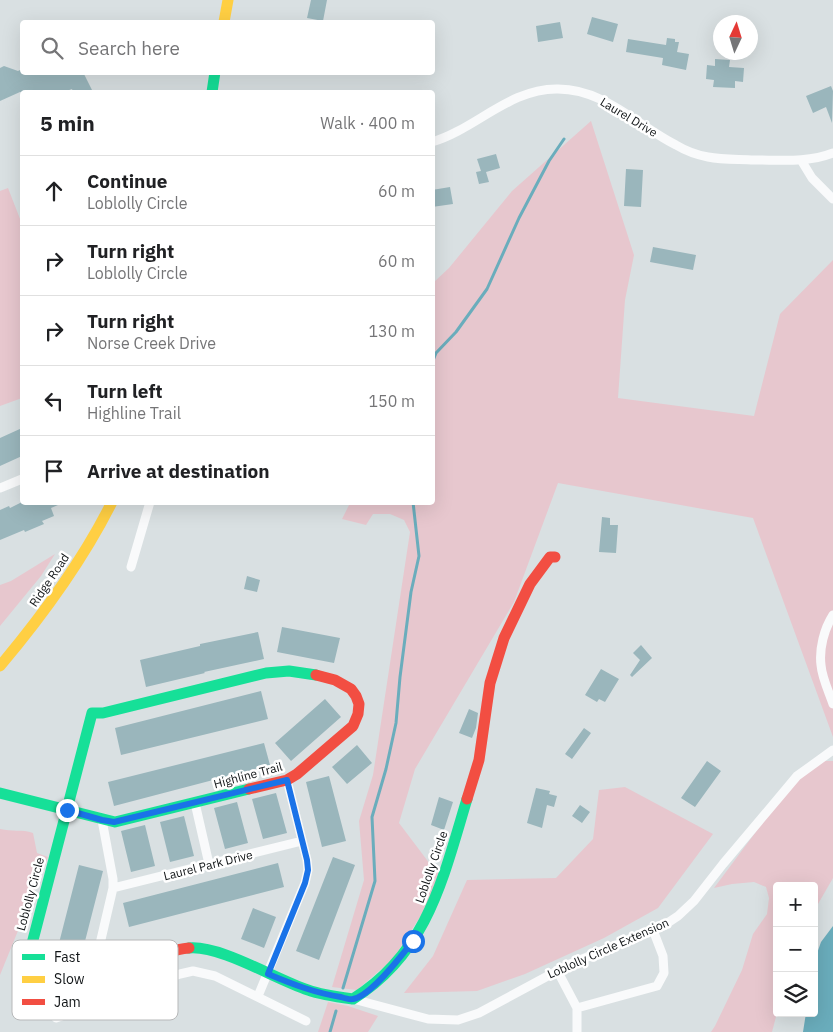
<!DOCTYPE html>
<meta charset="utf-8">
<style>
:root{--surface:#fff;--page:#f2f2f2;--text:#202124;--muted:#757577;--line:#e0e0e0}
body{margin:0;font-family:"IBM Plex Sans",sans-serif;background:var(--page);color:var(--text)}
.controls{position:absolute;right:15px;bottom:15px;display:grid;overflow:hidden;border-radius:5px;box-shadow:0 5px 20px #0002}
.controls button{width:45px;height:45px;display:grid;place-items:center;padding:0;border:0;border-bottom:1px solid var(--line);background:var(--surface);color:var(--text);font:25px sans-serif}
.compass{position:absolute;left:713px;top:15px;width:45px;height:45px;border-radius:50%;background:var(--surface);box-shadow:0 5px 20px #0002;rotate:4deg}
.stop{position:absolute;width:15px;height:15px;margin:-11px;border:4px solid #1a73e8;border-radius:50%;background:#fff}
.stop.end{background:#1a73e8;border-color:#fff;box-shadow:0 1px 5px #0008}
.list{margin:0;padding:0;list-style:none}
h2{display:flex;justify-content:space-between;align-items:center;height:65px;margin:0;padding:0 20px;font-size:21px}
h2 small{font-size:16px;font-weight:400;color:var(--muted)}
.list li{display:grid;grid-template-columns:32px 1fr auto;gap:15px;align-items:center;box-sizing:border-box;height:70px;padding:0 20px;border-top:1px solid var(--line)}
.list b{display:block;font-size:19px;white-space:nowrap}
.list p{margin:0;font-size:16px;white-space:nowrap;color:var(--muted)}
.list em{font-size:16px;font-style:normal;color:var(--muted)}
.icon{flex:none;width:28px;height:28px;fill:none;stroke:currentColor;stroke-width:2;stroke-linecap:round;stroke-linejoin:round}
.map{position:relative;flex:none;width:833px;height:1032px;overflow:hidden}
.search{position:absolute;background:var(--surface);box-shadow:0 5px 20px #0002;left:20px;top:20px;width:415px;height:55px;display:flex;align-items:center;gap:12px;box-sizing:border-box;padding:0 18px;border-radius:5px;color:var(--muted);font-size:19px}
.panel{position:absolute;background:var(--surface);box-shadow:0 5px 20px #0002;left:20px;top:90px;width:415px;height:415px;border-radius:5px}
.map>svg:first-child{display:block}
.green{fill:#e7c7ce}
.water{fill:#6aadbc}
.lines{fill:none;stroke-linecap:round;stroke-linejoin:round}
.stream{stroke:#6aadbc;stroke-width:3}
.building{fill:#9ab6bc}
.street{stroke:#f9fafb;stroke-width:9}
.fast{stroke:#16e098;stroke-width:11}
.slow{stroke:#ffcf43;stroke-width:11}
.jam{stroke:#f24e42;stroke-width:11}
.route{stroke:#1a73e8;stroke-width:6}
.labels{text-anchor:middle;dominant-baseline:central;stroke-width:5;stroke-linejoin:round;paint-order:stroke}
.street-label{font-size:12px;fill:#101416;stroke:#fff}
.key{fill:#fff;stroke:#b7b8b9;stroke-width:1}
.key-label{font-size:14px;fill:#101416}
</style>
<div class="map">
<svg width="833" height="1032" viewBox="0 0 833 1032">
<rect width="100%" height="100%" fill="#d9e0e2"/>
<!-- green -->
<path class="green" d="M591 121 634 255 625 300 618 398 754 416 780 314 833 260V737L753 518 558 483 514 602 415 769 399 823 430 864 441 875 427 906 393 959 357 990 332 987 364 880 359 821 373 775 410 532 404 520 390 514H373L366 525 342 519 350 503 432 502 433 283 449 268 512 191Z
M8 188 22 224V398L0 406V191Z
M55 554 41 576 0 626V585L11 581Z
M820 761H833V878L814 911V886H777V1013L772 1032H711L715 1026 742 970 753 934 767 914 769 898 766 887 754 882 732 884 714 888 788 789Z
M625 787 713 834 658 908 604 938 525 974 477 991 404 993 433 956 467 880 556 878 593 839 599 790Z
M0 829C12 832 22 829 33 833L37 853 48 857 0 975Z
M328 1002 348 1006 378 1016 368 1032H318Z"/>
<!-- water -->
<path class="water" d="M833 926V1032H803L806 1013H814V962L821 942Z"/>
<g class="lines">
<!-- stream -->
<path class="stream" d="M432 363 436 353 456 332 487 289 519 218 549 161 564 139
M343 988 375 881 372 817 386 769 396 723 400 677 411 592 419 556 413 502
M330 1032 336 1011"/>
</g>
<!-- building -->
<path class="building" d="M311 0H327L323 21 307 18Z
M592 17 618 24 613 42 587 34Z
M560 22 563 38 538 42 536 26Z
M667 38 675 39V42H679L677 52 689 54 686 70 662 65 663 58 626 52 628 39 666 45Z
M715 59 730 60 729 67 744 68 743 82 735 81V88L713 87 714 80 706 79 707 65 715 66Z
M4 66 18 71 22 69V72H83L93 92H73L72 89 64 92H20L0 101V68Z
M831 86 833 91 832 123 826 107 813 113 806 96Z
M496 154 500 168 486 172 489 182 479 184 476 172 481 171 477 159Z
M626 169 643 170 641 207 624 206Z
M450 187 453 204 432 207V190Z
M653 247 696 255 693 270 650 262Z
M22 428V456L0 466V438Z
M22 502H65L51 508 54 516 42 521 44 524 25 532 24 530 0 540V510L9 506 10 508Z
M602 517 610 518V525H618L616 553 599 552Z
M247 576 260 580 257 592 244 589Z
M282 627 340 638 334 663 277 652Z
M258 632 264 659 204 672 205 673 146 687 140 660 200 646V644Z
M641 645 652 658 632 677 630 675 640 660 633 653Z
M601 669 619 679 605 702 599 699 597 702 585 695Z
M261 691 268 719 121 755 115 728Z
M325 699 341 717 291 761 275 743Z
M469 709 478 713 476 728 472 738 459 733Z
M584 728 591 733 572 759 565 754Z
M264 743 270 765 114 806 108 782Z
M357 745 372 763 347 784 332 767Z
M707 761 721 771 695 807 681 798Z
M329 776 346 841 322 847 306 782Z
M536 788 550 791 549 794 557 796 554 807 547 805 542 828 527 823Z
M276 793 287 833 263 839 252 799Z
M439 797 453 802 444 830 431 825Z
M237 802 248 843 225 849 214 808Z
M580 805 590 812 582 823 572 816Z
M184 816 194 856 170 862 160 822Z
M145 825 155 866 131 872 121 831Z
M333 857 355 865 319 960 296 951Z
M278 863 284 887 129 927 123 903Z
M79 865 103 871 83 949 59 943Z
M253 908 276 917 264 948 241 939Z"/>
<g class="lines">
<!-- street -->
<path class="street" d="M432 142C476 129 510 88 558 89 604 89 637 125 676 145 686 151 697 155 708 157 723 160 739 159 754 160 780 160 808 163 833 153
M801 160 812 178 833 199
M0 488 22 479
M131 567 150 502
M833 615C824 629 819 649 821 665 822 678 829 692 833 704
M195 803 209 864
M113 888 302 841
M557 970 577 1008V1032
M97 977 99 948 113 888V879L102 820
M258 996 305 883 308 870 307 860 287 780
M353 999 428 1019 458 1020 479 1013 570 964 663 926 678 916 694 901 723 864 797 776 833 750
M577 1008 657 986 664 973 663 956 653 930
M56 1018 180 974 193 971 215 976 306 1021"/>
<!-- fast -->
<path class="fast" d="M212 92 215 72
M0 793 115 822 249 789
M189 948C220 945 275 979 308 990 322 995 338 997 353 999 428 952 443 878 467 799
M28 987 21 986 92 713H103L266 673 289 671 316 675"/>
<!-- slow -->
<path class="slow" d="M224 22 228 0
M0 666C43 615 82 562 112 502"/>
<!-- jam -->
<path class="jam" d="M249 789 287 780 297 774 353 726 358 714 359 704 356 696 351 689 335 680 316 675
M467 799 479 760 490 683 504 638 530 584 550 557H555
M28 987 36 988C67 982 97 978 127 969 147 962 167 950 189 948"/>
</g>
<g class="lines">
<!-- route -->
<path class="route" d="M67 810 102 820 114 822 287 780 307 860 308 870 305 883 268 974C292 984 315 993 341 997 344 998 350 1000 353 999 371 996 402 955 413 941"/>
</g>
<g class="labels">
<!-- street labels -->
<g class="street-label">
<text transform="translate(629 117) rotate(31)">Laurel Drive</text>
<text transform="translate(49 580) rotate(-56)">Ridge Road</text>
<text transform="translate(248 775) rotate(-15)">Highline Trail</text>
<text transform="translate(208 865) rotate(-14)">Laurel Park Drive</text>
<text transform="translate(431 867) rotate(-71)">Loblolly Circle</text>
<text transform="translate(30 894) rotate(-75)">Loblolly Circle</text>
<text transform="translate(608 948) rotate(-24)">Loblolly Circle Extension</text>
</g>
</g>
<!-- legend -->
<rect x="12" y="940" width="166" height="80" rx="8" class="key"/>
<rect x="22" y="954" width="23" height="6" fill="#16e098"/>
<rect x="22" y="976" width="23" height="7" fill="#ffcf43"/>
<rect x="22" y="999" width="23" height="6" fill="#f24e42"/>
<g class="key-label">
<text x="54" y="962">Fast</text>
<text x="54" y="984">Slow</text>
<text x="54" y="1007">Jam</text>
</g>
</svg>
<div class="controls">
<button>+</button>
<button>−</button>
<button><svg class="icon" aria-label="layers" viewBox="0 0 24 24"><path d="M12 4l9 5-9 5-9-5zM3 14l9 5 9-5"/></svg></button>
</div>
<svg class="compass" viewBox="-18 -18 36 36"><path d="M0-13l5 13h-10z" fill="#e53935"/><path d="M0 13l5-13h-10z" fill="#757577"/></svg>
<div class="stop" style="left:413px;top:941px"></div>
<div class="stop end" style="left:67px;top:810px"></div>
<div class="search"><svg class="icon" aria-label="search" viewBox="0 0 24 24"><circle cx="10" cy="10" r="6"/><path d="M15 15l6 6"/></svg>Search here</div>
<section class="panel">
<h2>5 min<small>Walk · 400 m</small></h2>
<ul class="list">
<li><svg class="icon" aria-label="ahead" viewBox="0 0 24 24"><path d="M12 20V5M6 11l6-6 6 6"/></svg><div><b>Continue</b><p>Loblolly Circle</p></div><em>60 m</em></li>
<li><svg class="icon" aria-label="right" viewBox="0 0 24 24"><path d="M7 20v-9h11M14 6l5 5-5 5"/></svg><div><b>Turn right</b><p>Loblolly Circle</p></div><em>60 m</em></li>
<li><svg class="icon" aria-label="right" viewBox="0 0 24 24"><path d="M7 20v-9h11M14 6l5 5-5 5"/></svg><div><b>Turn right</b><p>Norse Creek Drive</p></div><em>130 m</em></li>
<li><svg class="icon" aria-label="left" viewBox="0 0 24 24"><path d="M17 20v-9H6M10 6l-5 5 5 5"/></svg><div><b>Turn left</b><p>Highline Trail</p></div><em>150 m</em></li>
<li><svg class="icon" aria-label="arrive" viewBox="0 0 24 24"><path d="M6 21V4h12l-3 4 3 4H6"/></svg><div><b>Arrive at destination</b></div></li>
</ul>
</section>
</div>
